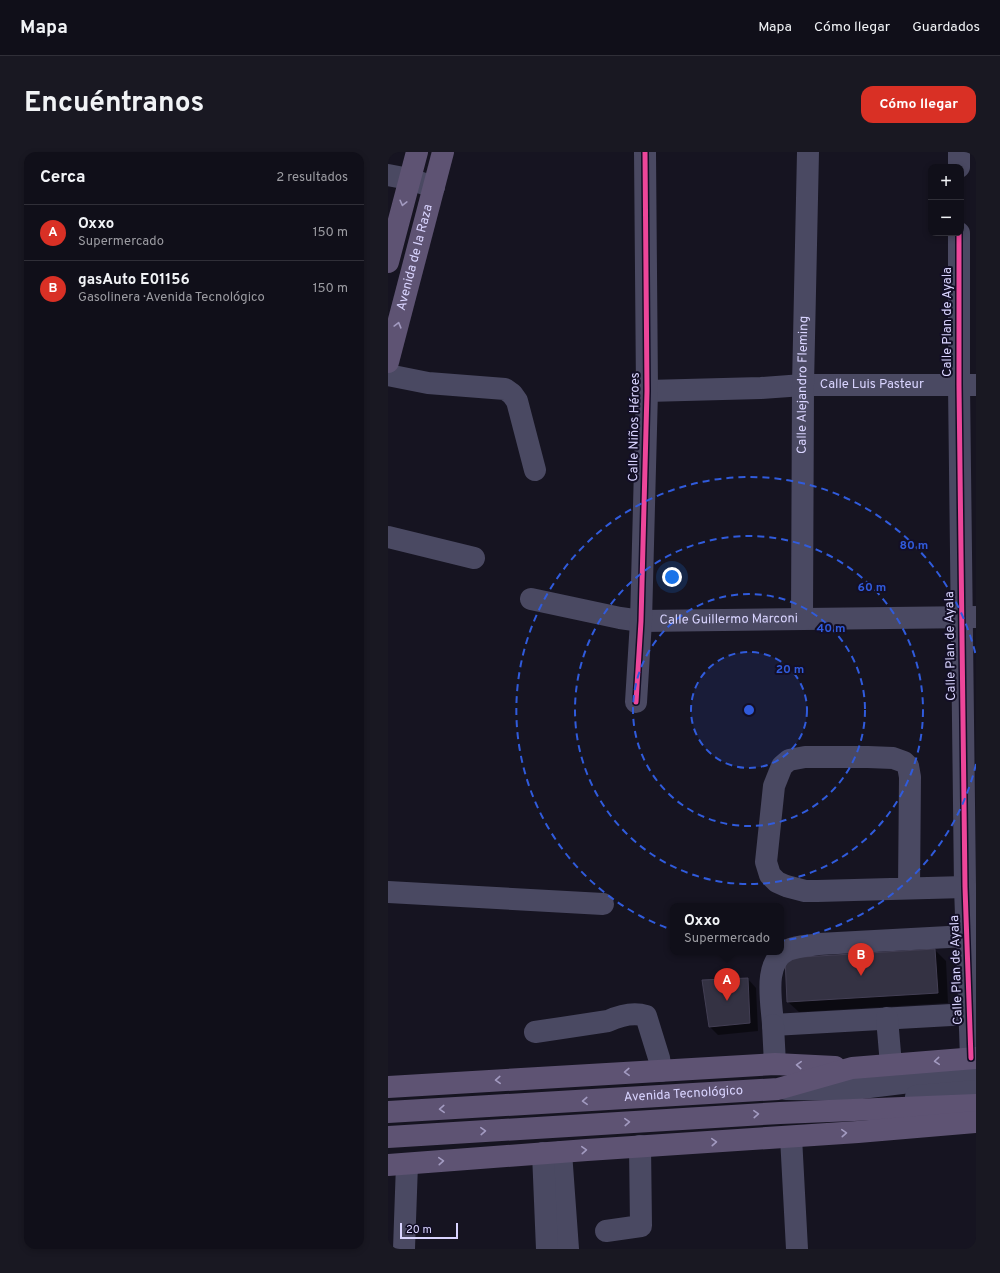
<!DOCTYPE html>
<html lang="es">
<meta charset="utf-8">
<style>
:root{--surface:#100f19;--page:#191822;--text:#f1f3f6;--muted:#9c9ca2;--line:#302f38;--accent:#d93025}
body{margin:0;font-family:Overpass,sans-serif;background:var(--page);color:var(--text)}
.controls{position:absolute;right:12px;top:12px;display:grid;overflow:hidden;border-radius:8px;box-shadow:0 2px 6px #0003}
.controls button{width:36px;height:36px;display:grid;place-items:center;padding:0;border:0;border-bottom:1px solid var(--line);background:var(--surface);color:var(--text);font:20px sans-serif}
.scale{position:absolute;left:12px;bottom:10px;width:58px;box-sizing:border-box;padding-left:4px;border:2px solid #d9d4ff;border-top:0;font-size:11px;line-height:14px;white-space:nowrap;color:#d9d4ff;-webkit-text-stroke:3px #130f26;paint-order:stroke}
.you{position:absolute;left:284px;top:425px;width:14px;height:14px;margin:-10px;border:3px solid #fff;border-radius:50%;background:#1a73e8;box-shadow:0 0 0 6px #1a73e833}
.badge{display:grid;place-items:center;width:26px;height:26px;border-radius:50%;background:var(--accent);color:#fff;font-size:13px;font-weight:700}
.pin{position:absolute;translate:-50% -33px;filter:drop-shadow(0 1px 2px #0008)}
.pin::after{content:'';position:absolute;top:21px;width:14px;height:12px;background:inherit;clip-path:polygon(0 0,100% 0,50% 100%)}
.popup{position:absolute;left:282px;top:751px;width:114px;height:52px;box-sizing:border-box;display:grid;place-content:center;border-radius:8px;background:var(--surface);filter:drop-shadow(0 1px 3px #0005);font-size:13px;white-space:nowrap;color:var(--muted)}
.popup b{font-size:15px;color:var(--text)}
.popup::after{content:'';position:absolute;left:50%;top:100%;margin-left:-8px;border:8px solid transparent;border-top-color:var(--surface)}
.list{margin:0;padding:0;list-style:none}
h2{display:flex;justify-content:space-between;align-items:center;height:52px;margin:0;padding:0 16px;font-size:17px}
h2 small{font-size:13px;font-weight:400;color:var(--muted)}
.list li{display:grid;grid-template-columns:26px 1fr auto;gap:12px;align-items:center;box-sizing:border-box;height:56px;padding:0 16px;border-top:1px solid var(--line)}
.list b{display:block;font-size:15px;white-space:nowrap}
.list p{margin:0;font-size:13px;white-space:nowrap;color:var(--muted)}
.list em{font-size:13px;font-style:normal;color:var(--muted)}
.map{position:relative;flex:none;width:588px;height:1097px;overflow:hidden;border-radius:12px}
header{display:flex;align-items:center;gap:24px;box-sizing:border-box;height:56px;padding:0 20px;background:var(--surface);border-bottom:1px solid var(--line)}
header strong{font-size:19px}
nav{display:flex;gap:22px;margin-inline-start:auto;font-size:14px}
.intro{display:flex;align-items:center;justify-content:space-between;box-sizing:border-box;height:96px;padding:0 24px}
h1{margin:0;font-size:28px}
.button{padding:10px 18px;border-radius:12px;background:var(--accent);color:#fff;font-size:14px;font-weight:700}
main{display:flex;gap:24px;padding:0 24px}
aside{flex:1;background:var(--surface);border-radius:12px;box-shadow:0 2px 6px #0003}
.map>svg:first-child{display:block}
.shadow{fill:#0007}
.building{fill:#343243;stroke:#433f54}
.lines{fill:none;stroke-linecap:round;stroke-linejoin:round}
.minor{stroke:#4a4962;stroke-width:22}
.major{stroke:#5e5373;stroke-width:22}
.cycleway-casing{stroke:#130f26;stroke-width:8}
.cycleway{stroke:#ed469a;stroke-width:5}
.oneway{stroke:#a29ac0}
.ring{fill:none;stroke:#305bdc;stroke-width:2;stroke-dasharray:7 5}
.labels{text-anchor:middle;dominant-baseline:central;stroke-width:4;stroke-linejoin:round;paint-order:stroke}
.street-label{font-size:13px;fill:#d9d4ff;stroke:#130f26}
.centre{fill:#305bdc;stroke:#130f26;stroke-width:2}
.ring-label{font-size:12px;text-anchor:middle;font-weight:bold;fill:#305bdc;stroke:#130f26;stroke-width:4;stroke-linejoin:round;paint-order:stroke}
</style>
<header>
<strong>Mapa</strong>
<nav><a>Mapa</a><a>Cómo llegar</a><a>Guardados</a></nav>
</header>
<div class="intro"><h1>Encuéntranos</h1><a class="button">Cómo llegar</a></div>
<main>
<aside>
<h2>Cerca<small>2 resultados</small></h2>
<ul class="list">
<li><span class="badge">A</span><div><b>Oxxo</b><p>Supermercado</p></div><em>150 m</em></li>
<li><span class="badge">B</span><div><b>gasAuto E01156</b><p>Gasolinera · Avenida Tecnológico</p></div><em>150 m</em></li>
</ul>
</aside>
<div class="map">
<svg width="588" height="1097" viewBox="0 0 588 1097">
<rect width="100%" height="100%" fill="#161421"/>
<!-- shadow -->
<path class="shadow" d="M547 798 558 809 560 851 411 860 400 850Z
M360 827 368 836 370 879 330 883 322 875Z"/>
<!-- building -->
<path class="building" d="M547 797 550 841 399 850 397 806Z
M360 826 362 871 321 875 314 828Z"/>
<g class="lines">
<!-- minor -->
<g class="minor">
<path d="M571 15V0"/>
<path d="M0 23 21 27 46 35"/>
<path d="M571 81V233L577 735 583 906"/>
<path d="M0 223 40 231 117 237 124 242 129 249 147 318"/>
<path id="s1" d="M259 239 373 236 415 233H588"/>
<path d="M0 385 86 406"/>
<path id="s2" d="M143 447 232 466 253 469 588 465"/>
<path id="s3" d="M414 467 415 233 420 0"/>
<path d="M248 550 253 469 259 239 257 0"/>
<path d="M521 736 522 625 520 614 516 610 505 606 480 605H417L401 608 394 614 386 634 378 710 382 723 389 730 398 734 417 739H429L577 735"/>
<path d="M0 740 215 752"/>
<path d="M579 784 431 792C420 794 409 794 400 798 374 810 384 851 385 873L581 862"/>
<path d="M499 866 503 913"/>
<path d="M385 873 387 912"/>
<path d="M147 880 220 869C231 864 246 860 258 864L271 906 273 919"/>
<path d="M398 937 457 938 588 922"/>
<path d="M528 944 588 939"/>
<path d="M403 985 409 1097"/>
<path d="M173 1000 180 1097"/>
<path d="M155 1001 159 1097"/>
<path d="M218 1079 253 1074 252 994"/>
<path d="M16 1097 19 1012"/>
</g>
<!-- major -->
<g class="major">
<path d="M0 110 29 0"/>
<path id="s4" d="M0 210 55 0"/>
<path d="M0 935 387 912 447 915"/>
<path id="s5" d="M0 960 390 937 464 916 588 906"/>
<path d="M0 985 392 961 588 953"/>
<path d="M0 1013 199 998 470 980 588 970"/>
</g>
<!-- cycleway casing -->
<g class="cycleway-casing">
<path id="cycleway" d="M571 81V233L577 735 583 906
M248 550 253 469 259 239 257 0"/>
</g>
<!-- cycleway -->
<use href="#cycleway" class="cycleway"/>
</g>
<!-- one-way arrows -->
<defs><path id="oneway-chevron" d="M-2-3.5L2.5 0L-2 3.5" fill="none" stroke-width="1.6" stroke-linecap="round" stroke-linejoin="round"/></defs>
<g class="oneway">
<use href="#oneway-chevron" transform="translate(15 51) rotate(104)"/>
<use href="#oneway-chevron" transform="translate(10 173) rotate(-75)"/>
<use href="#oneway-chevron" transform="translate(549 909) rotate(175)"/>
<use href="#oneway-chevron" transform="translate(411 913) rotate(-177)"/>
<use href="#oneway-chevron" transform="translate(239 920) rotate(177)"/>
<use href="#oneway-chevron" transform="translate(110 928) rotate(177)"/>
<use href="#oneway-chevron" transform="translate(197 949) rotate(177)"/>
<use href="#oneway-chevron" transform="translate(54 957) rotate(177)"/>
<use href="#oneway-chevron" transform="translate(368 962) rotate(-3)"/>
<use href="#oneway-chevron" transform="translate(239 970) rotate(-3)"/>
<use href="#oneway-chevron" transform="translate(95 979) rotate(-3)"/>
<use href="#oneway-chevron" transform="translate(456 981) rotate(-4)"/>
<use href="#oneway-chevron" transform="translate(326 990) rotate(-4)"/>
<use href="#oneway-chevron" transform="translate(196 998) rotate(-4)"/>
<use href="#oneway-chevron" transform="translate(53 1009) rotate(-4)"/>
</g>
<!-- distance rings -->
<circle cx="361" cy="558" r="58" fill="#305bdc" fill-opacity=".12"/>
<g class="ring">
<circle cx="361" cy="558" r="58"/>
<circle cx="361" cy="558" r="116"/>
<circle cx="361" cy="558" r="174"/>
<path d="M588 612A233 233 0 1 1 588 504"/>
</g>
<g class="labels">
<!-- street labels -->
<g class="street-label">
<text stroke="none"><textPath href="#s4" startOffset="108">Avenida de la Raza</textPath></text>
<text transform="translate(560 170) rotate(-90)">Calle Plan de Ayala</text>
<text stroke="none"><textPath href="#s3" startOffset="234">Calle Alejandro Fleming</textPath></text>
<text stroke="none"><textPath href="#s1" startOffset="225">Calle Luis Pasteur</textPath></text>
<text transform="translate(247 275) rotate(-89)">Calle Niños Héroes</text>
<text stroke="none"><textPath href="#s2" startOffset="200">Calle Guillermo Marconi</textPath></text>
<text transform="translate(563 494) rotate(-91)">Calle Plan de Ayala</text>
<text transform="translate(569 818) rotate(-92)">Calle Plan de Ayala</text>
<text stroke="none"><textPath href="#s5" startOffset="296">Avenida Tecnológico</textPath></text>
</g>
</g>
<circle cx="361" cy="558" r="6" class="centre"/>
<g class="ring-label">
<text x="526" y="397">80 m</text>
<text x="484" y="439">60 m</text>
<text x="443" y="480">40 m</text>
<text x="402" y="521">20 m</text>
</g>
</svg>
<div class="controls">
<button>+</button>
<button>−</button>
</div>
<div class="scale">20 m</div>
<div class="you"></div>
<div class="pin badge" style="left:339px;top:849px">A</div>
<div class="popup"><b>Oxxo</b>Supermercado</div>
<div class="pin badge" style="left:473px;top:824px">B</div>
</div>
</main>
